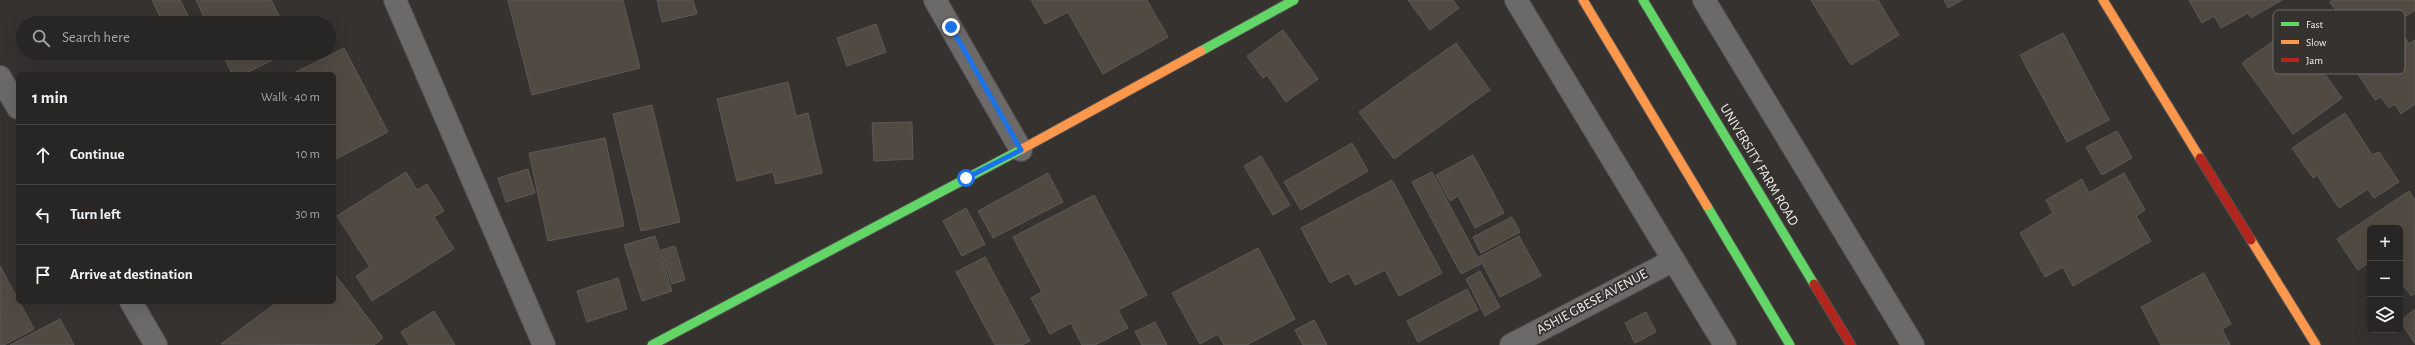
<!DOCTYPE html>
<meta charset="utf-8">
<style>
:root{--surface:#282624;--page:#302e2c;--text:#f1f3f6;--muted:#a5a5a6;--line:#444341}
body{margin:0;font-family:"Alegreya Sans",sans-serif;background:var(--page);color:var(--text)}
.controls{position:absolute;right:12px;bottom:12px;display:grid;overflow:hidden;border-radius:6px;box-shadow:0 4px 16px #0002}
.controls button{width:36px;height:36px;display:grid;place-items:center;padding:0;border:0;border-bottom:1px solid var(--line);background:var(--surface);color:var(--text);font:20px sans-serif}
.stop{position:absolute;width:12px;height:12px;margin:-9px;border:3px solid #1a73e8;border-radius:50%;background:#fff}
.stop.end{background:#1a73e8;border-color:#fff;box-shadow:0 1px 4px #0008}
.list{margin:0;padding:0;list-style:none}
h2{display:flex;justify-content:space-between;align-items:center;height:52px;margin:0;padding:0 16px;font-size:17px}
h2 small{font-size:13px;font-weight:400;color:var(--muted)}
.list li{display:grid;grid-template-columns:26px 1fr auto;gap:12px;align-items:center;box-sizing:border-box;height:60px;padding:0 16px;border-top:1px solid var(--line)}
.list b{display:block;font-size:15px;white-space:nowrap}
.list em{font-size:13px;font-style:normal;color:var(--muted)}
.icon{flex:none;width:22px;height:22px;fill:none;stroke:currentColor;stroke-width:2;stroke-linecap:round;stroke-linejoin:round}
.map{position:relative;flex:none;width:2415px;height:345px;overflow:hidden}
.search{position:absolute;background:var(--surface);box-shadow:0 4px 16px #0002;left:16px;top:16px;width:320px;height:44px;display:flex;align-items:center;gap:10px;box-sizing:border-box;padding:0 14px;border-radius:22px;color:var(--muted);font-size:15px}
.panel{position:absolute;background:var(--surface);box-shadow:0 4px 16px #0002;left:16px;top:72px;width:320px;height:232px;border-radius:6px}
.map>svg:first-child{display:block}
.building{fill:#514a42;stroke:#5c5a58}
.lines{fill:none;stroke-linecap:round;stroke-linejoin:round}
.street-casing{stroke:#53514f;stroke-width:24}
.fast-casing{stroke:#53514f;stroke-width:11}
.slow-casing{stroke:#53514f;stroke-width:11}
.jam-casing{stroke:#53514f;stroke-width:11}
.street{stroke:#6c6a69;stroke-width:22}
.fast{stroke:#63d668;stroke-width:9}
.slow{stroke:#ff974d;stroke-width:9}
.jam{stroke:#b3261e;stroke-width:9}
.route{stroke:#1a73e8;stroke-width:5}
.labels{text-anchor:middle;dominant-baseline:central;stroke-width:4;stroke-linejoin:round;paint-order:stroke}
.street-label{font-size:14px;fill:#f0eeec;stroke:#36322f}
.key{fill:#36322f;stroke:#6e6a68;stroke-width:1}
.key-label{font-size:11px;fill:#f0eeec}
</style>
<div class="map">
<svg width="2415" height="345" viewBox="0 0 2415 345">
<rect width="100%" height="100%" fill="#353230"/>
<!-- building -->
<path class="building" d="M152 0H180L192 23H163Z
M196 0H271L283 23H207Z
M508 0H623L640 68 532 95Z
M657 0H693L697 14 662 22Z
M1031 0H1147L1168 37 1103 74 1068 12 1045 24Z
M1408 0H1453L1459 8 1430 30Z
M1811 0H1878L1899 35 1851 65Z
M1944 0H1962L1948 8Z
M2189 0H2282L2251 18 2248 13 2221 28 2214 16 2202 23Z
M2333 0H2415V10L2393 25 2400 35 2352 67 2339 47 2343 43 2333 28 2343 21 2330 2Z
M876 24 886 52 847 66 837 38Z
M2292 28 2342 98 2293 134 2242 63Z
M1283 30 1318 79 1286 102 1267 75 1263 78 1247 56Z
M2063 33 2109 120 2067 142 2020 55Z
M2404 36 2409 44 2415 40V104L2401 114 2395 104 2389 108 2381 97 2375 100 2358 74 2364 71 2361 64Z
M1456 43 1490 90 1394 159 1359 112Z
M344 48 388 132 334 160V74H292Z
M222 53H287L244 74H232Z
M788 82 796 116 808 113 822 173 776 184 773 172 737 181 717 99Z
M652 105 680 222 641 231 613 114Z
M2345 113 2372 155 2379 152 2399 182 2374 198 2368 189 2339 208 2317 175 2313 178 2292 148Z
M912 122 913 159 874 161 872 123Z
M2117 131 2132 158 2102 175 2086 147Z
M605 138 624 226 548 241 529 153Z
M1352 143 1368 171 1301 210 1284 182Z
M1473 155 1504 213 1475 228 1458 196 1450 201 1436 175Z
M1261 156 1290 205 1273 215 1244 166Z
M528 169 535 193 506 202 498 178Z
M406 172 417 190 427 184 444 211 434 217 454 249 372 301 356 276 370 267 337 216Z
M1432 172 1481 264 1461 274 1412 182Z
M1048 173 1063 202 993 238 978 211Z
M2124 173 2145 210 2136 216 2151 241 2073 286 2063 267 2045 277 2020 233 2053 213 2046 200 2082 179 2089 193Z
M1392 180 1442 273 1399 296 1385 270 1355 285 1349 273 1330 283 1301 228Z
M2409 191 2415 200V294L2411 296 2404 286 2400 288V228H2370V262L2358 270 2337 239Z
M1094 195 1147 295 1118 310 1128 328 1095 345H1082L1071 323 1050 334 1031 298 1042 292 1013 237Z
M966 208 985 244 962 256 943 221Z
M1512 217 1520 232 1481 253 1473 237Z
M655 236 672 291 642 301 624 245Z
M1519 236 1541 276 1500 297 1479 257Z
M675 246 685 280 672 284 661 250Z
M1258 248 1295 319 1247 345H1224L1218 334 1200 344 1172 293Z
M985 257 1030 341 1022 345H995L956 272Z
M0 266 34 329 4 345H0Z
M1480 271 1500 307 1485 316 1466 279Z
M334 273 383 338 374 345 221 344 277 302H334Z
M2204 273 2231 324 2222 329 2230 345H2161L2141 307Z
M618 278 627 309 587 322 577 291Z
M1467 289 1478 310 1418 342 1407 321Z
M2415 309V344L2400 321Z
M434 311 455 345H409L401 332Z
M1646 312 1656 332 1635 343 1625 323Z
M60 319 74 345H10Z
M1314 320 1327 345H1303L1295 330Z
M1155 322 1167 345H1142L1135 332Z"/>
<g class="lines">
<!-- street casing -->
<g class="street-casing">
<path id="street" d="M395 0 544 345
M935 0 1021 150
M1516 0 1725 345
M1704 0 1913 345
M0 77 18 108
M131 302 156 345
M1511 345 1674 260"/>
</g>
<!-- fast casing -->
<g class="fast-casing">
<path id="fast" d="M1643 0 1814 284
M1201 51 1294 0
M1707 206 1790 345
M652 345 1022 149"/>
</g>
<!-- slow casing -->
<g class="slow-casing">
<path id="slow" d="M1583 0 1707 206
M2103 0 2200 158
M1022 149 1201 51
M2251 240 2316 345"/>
</g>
<!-- jam casing -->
<g class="jam-casing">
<path id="jam" d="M2200 158 2251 240
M1814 284 1851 345"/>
</g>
<!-- street -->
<use href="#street" class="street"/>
<!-- fast -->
<use href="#fast" class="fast"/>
<!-- slow -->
<use href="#slow" class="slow"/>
<!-- jam -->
<use href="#jam" class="jam"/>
</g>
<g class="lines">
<!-- route -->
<path class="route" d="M951 27 1021 150 966 178"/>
</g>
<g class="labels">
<!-- street labels -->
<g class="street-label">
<text transform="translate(1759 165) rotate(59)">UNIVERSITY FARM ROAD</text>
<text transform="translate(1592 302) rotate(-28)">ASHIE GBESE AVENUE</text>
</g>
</g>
<!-- legend -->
<rect x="2273" y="10" width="132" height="64" rx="6" class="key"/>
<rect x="2281" y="22" width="18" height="4" fill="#63d668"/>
<rect x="2281" y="40" width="18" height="4" fill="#ff974d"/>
<rect x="2281" y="58" width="18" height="4" fill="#b3261e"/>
<g class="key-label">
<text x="2306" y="28">Fast</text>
<text x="2306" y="46">Slow</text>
<text x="2306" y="64">Jam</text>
</g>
</svg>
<div class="controls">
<button>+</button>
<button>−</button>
<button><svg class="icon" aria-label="layers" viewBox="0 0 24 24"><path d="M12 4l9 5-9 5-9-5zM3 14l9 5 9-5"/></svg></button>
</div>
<div class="stop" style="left:966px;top:178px"></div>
<div class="stop end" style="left:951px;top:27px"></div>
<div class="search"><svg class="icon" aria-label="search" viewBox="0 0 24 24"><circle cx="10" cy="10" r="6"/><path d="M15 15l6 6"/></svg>Search here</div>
<section class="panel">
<h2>1 min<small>Walk · 40 m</small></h2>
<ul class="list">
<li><svg class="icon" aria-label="ahead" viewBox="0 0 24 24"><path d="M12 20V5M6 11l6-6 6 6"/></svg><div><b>Continue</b></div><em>10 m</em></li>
<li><svg class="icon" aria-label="left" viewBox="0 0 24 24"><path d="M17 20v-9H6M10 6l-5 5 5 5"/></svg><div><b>Turn left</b></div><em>30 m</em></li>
<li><svg class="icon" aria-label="arrive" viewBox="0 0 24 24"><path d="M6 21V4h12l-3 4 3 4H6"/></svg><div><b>Arrive at destination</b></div></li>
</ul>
</section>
</div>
